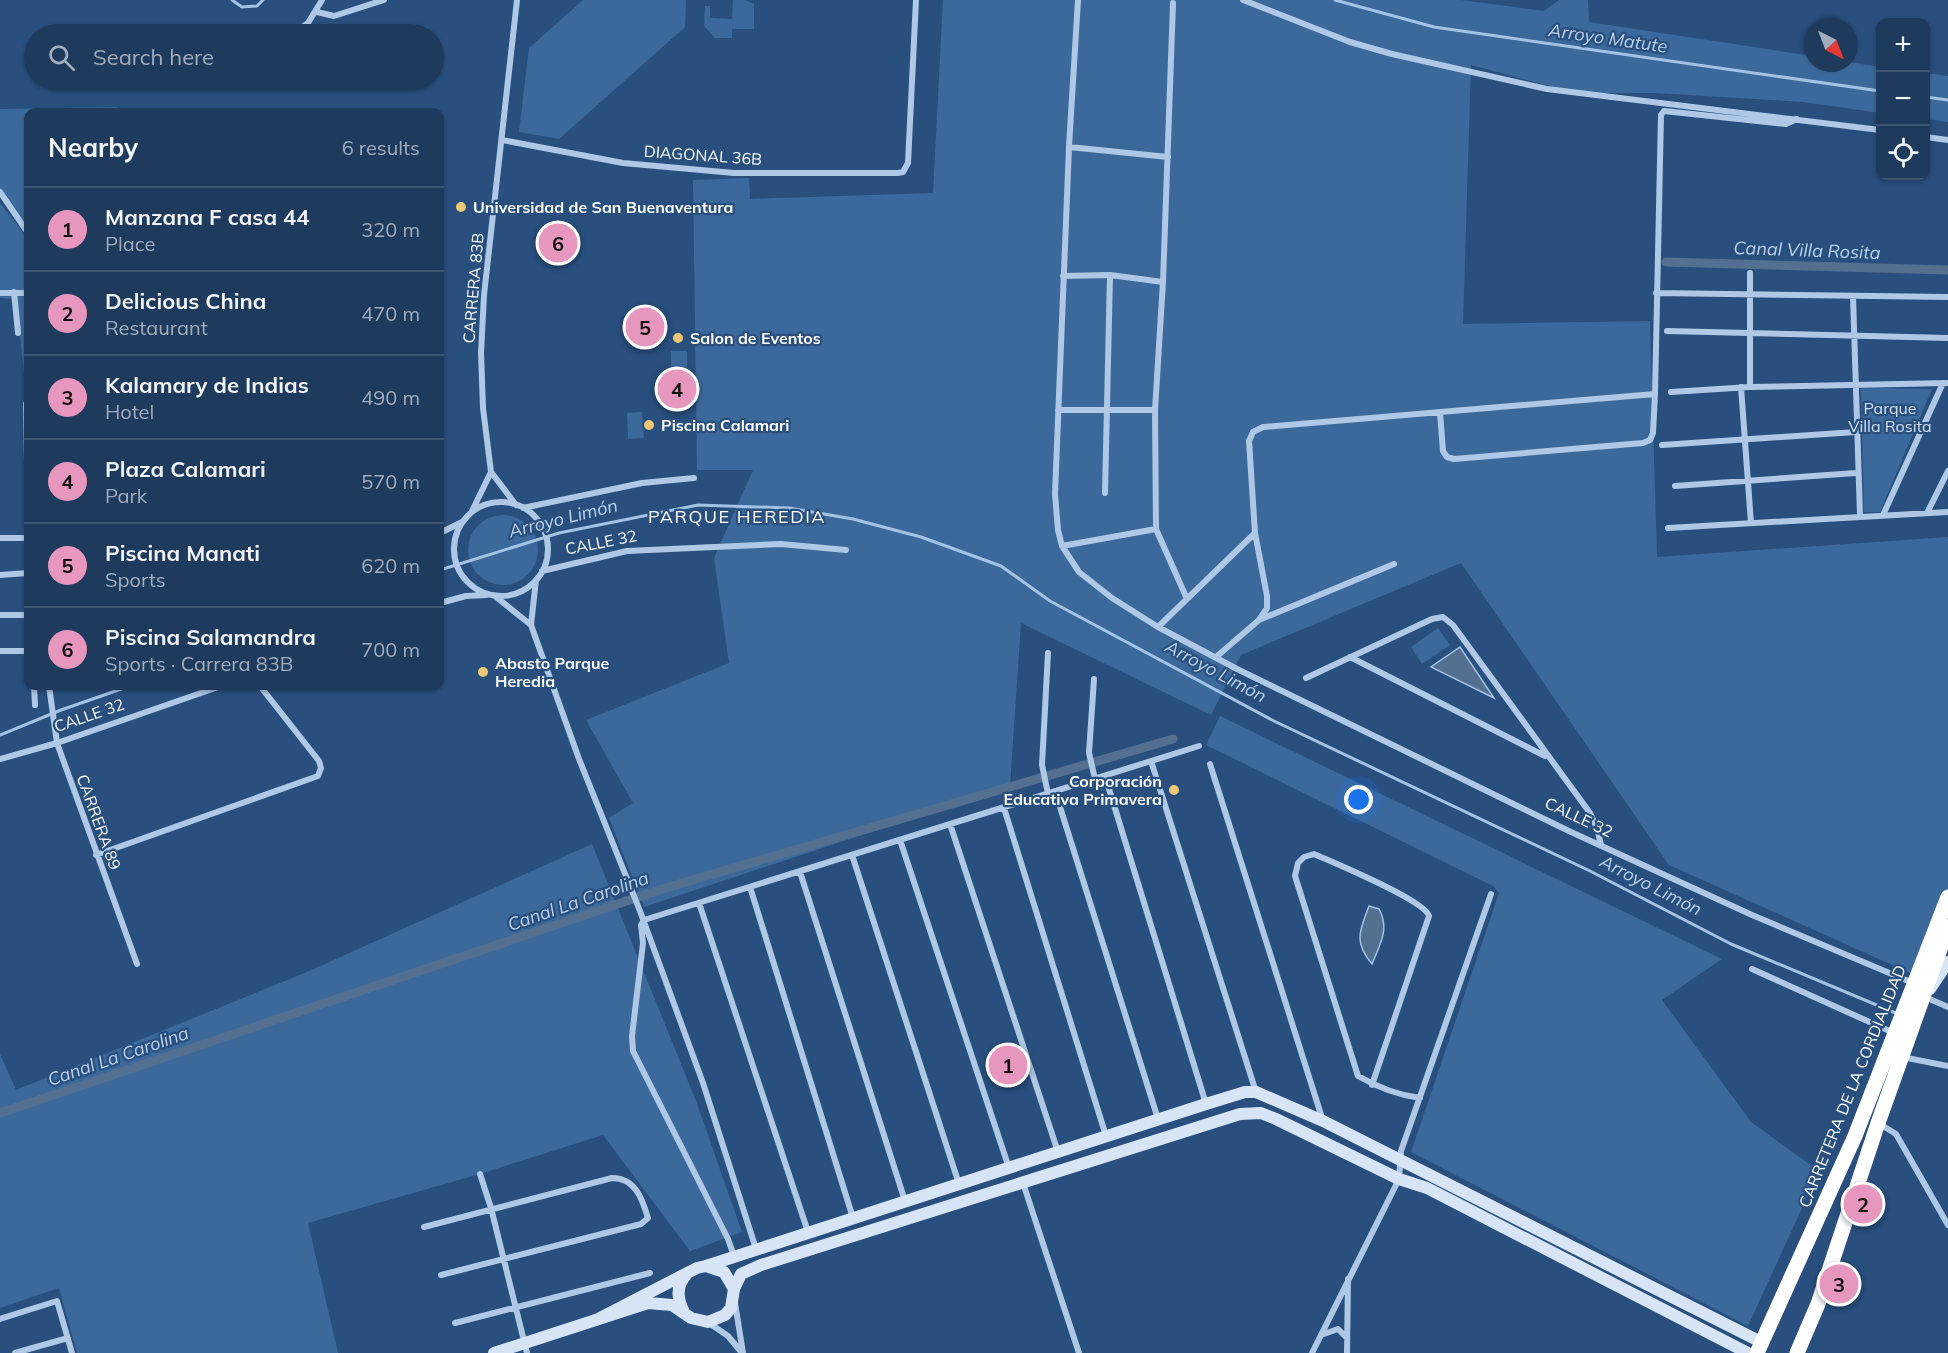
<!DOCTYPE html>
<meta charset="utf-8">
<style>
:root{--surface:#1e3b5e;--page:#264264;--text:#f1f3f6;--muted:#a1adbc;--line:#3c5573;--accent:#e797bd}
body{margin:0;font-family:Mulish,sans-serif;background:var(--page);color:var(--text)}
.controls{position:absolute;right:18px;top:18px;display:grid;overflow:hidden;border-radius:12px;box-shadow:0 2px 4px #0004}
.controls button{width:54px;height:54px;display:grid;place-items:center;padding:0;border:0;border-bottom:2px solid var(--line);background:var(--surface);color:var(--text);font:30px sans-serif}
.compass{position:absolute;left:1804px;top:18px;width:54px;height:54px;border-radius:50%;background:var(--surface);box-shadow:0 2px 4px #0004;rotate:138deg}
.you{position:absolute;left:1359px;top:800px;width:21px;height:21px;margin:-15px;border:4px solid #fff;border-radius:50%;background:#1a73e8;box-shadow:0 0 0 9px #1a73e833}
.badge{display:grid;place-items:center;width:39px;height:39px;border-radius:50%;background:var(--accent);color:#111;font-size:20px;font-weight:700}
.pin{position:absolute;translate:-50% -50%;border:3px solid #fff;box-shadow:0 2px 6px #0006}
.list{margin:0;padding:0;list-style:none}
h2{display:flex;justify-content:space-between;align-items:center;height:78px;margin:0;padding:0 24px;font-size:26px}
h2 small{font-size:20px;font-weight:400;color:var(--muted)}
.list li{display:grid;grid-template-columns:39px 1fr auto;gap:18px;align-items:center;box-sizing:border-box;height:84px;padding:0 24px;border-top:2px solid var(--line)}
.list b{display:block;font-size:22px;white-space:nowrap}
.list p{margin:0;font-size:20px;white-space:nowrap;color:var(--muted)}
.list em{font-size:20px;font-style:normal;color:var(--muted)}
.icon{flex:none;width:33px;height:33px;fill:none;stroke:currentColor;stroke-width:2;stroke-linecap:round;stroke-linejoin:round}
.map{position:relative;flex:none;width:1948px;height:1353px;overflow:hidden}
.search{position:absolute;background:var(--surface);box-shadow:0 2px 4px #0004;left:24px;top:24px;width:420px;height:66px;display:flex;align-items:center;gap:15px;box-sizing:border-box;padding:0 21px;border-radius:33px;color:var(--muted);font-size:22px}
.panel{position:absolute;background:var(--surface);box-shadow:0 2px 4px #0004;left:24px;top:108px;width:420px;height:582px;border-radius:12px}
.map>svg:first-child{display:block}
.green{fill:#3c699b}
.water{fill:#547091;stroke:#a3c3e5;stroke-width:1.5}
.lines{fill:none;stroke-linecap:round;stroke-linejoin:round}
.stream{stroke:#a3c3e5;stroke-width:3}
.canal{stroke:#547091;stroke-width:9}
.street{stroke:#aec8e5;stroke-width:6}
.secondary{stroke:#d7e4f5;stroke-width:12}
.highway{stroke:#fff;stroke-width:15}
.poi-dot{fill:#ecc775;stroke:#284f7e;stroke-width:2}
.labels{text-anchor:middle;dominant-baseline:central;stroke-width:4.5;stroke-linejoin:round;paint-order:stroke}
.street-label{font-size:16px;fill:#fff;stroke:#284f7e}
.poi-label{font-size:16px;font-weight:bold;fill:#fff;stroke:#284f7e;text-anchor:start}
.park-label{font-size:16px;fill:#d1e1f4;stroke:#284f7e}
.water-label{font-size:18px;font-style:italic;fill:#bad2ec;stroke:#284f7e}
.neighbourhood-label{font-size:18px;letter-spacing:1.5px;fill:#fff;stroke:#284f7e}
</style>
<div class="map">
<svg width="1948" height="1353" viewBox="0 0 1948 1353">
<rect width="100%" height="100%" fill="#284f7e"/>
<!-- green -->
<path class="green" d="M583 0H686L685 27 559 139 519 132 529 48Z
M733 0H745L754 4V29H732V38H715L704 26 705 6H710V18L732 19Z
M943 0H1461L1544 11 1559 0H1588L1589 22 1813 56V63L1849 62 1880 67V113L1803 102 1654 93H1575L1471 65 1463 324 1650 321 1657 557 1948 537V891L1910 973 1669 865 1461 563 1241 655 1211 715 1021 623 1010 786 644 907 609 818 633 803 586 720 729 663 714 558 753 470H697L693 180 749 178 750 199 933 193Z
M1926 73 1948 76V122L1926 119Z
M117 107V112H28V233L0 192V109Z
M0 203 28 239V411L16 299 0 298Z
M671 351H687V374H671Z
M1861 388 1932 389 1880 512H1864Z
M642 412 644 438 628 439 627 413Z
M468 550a35 35 0 1 1 70 0a35 35 0 1 1-70 0Z
M1438 628 1450 645 1422 664 1411 647Z
M1220 716 1722 959 1662 1000 1751 1122 1819 1171 1748 1326 1411 1152 1499 893 1493 886 1206 745Z
M592 844 696 1101 742 1232 690 1251 603 1135 480 1174 308 1223 338 1353H77L59 1288 0 1308V1054L16 1090 307 972Z"/>
<!-- water -->
<path class="water" d="M1460 647 1494 698 1431 667Z
M1369 906 1379 909C1390 929 1380 944 1372 964 1353 942 1360 930 1369 906Z"/>
<g class="lines">
<!-- stream -->
<path class="stream" d="M232 0 242 7 257 6 263 0
M1335 0 1434 27 1880 91
M1926 97 1948 100
M440 570 559 533 698 505 789 508 853 519 921 537 1001 566 1050 601 1274 721 1590 871 1731 944 1898 1014
M0 735 61 710 130 686"/>
<!-- canal -->
<path class="canal" d="M1666 262 1948 270
M0 1113 662 889 1173 739"/>
<!-- street -->
<path class="street" d="M1078 0 1069 147 1055 494 1058 530 1062 546 1079 572 1112 598 1158 627 1237 669 1571 832 1752 915 1913 983
M1243 0 1350 42 1392 54 1547 89 1880 130
M317 12 334 16 384 0
M237 29 246 34
M293 34 308 23 322 0
M1926 137 1948 140
M502 140 623 163 734 173H898L903 172 908 163 916 0
M1069 147 1168 157
M0 192 28 233
M1750 273V387
M1063 276 1110 275 1163 282 1155 410 1156 529 1187 599
M1163 282 1173 3
M14 292 18 333
M0 293H28
M1656 293 1948 297
M1853 296 1860 515
M1667 331 1948 338
M1741 387 1751 523
M1671 392 1750 387 1948 383
M26 404 28 521
M1058 410H1155
M1440 413 1443 451 1447 457 1454 459 1643 443 1650 440 1653 433 1655 394 1661 115 1664 111 1786 124 1797 119
M1662 445 1856 432
M1675 486 1856 473
M1105 493 1110 275
M454 549a47 47 0 1 1 94 0a47 47 0 1 1-94 0Z
M516 505 491 472 483 408 481 353 484 295 517 0
M523 508 642 483 694 478
M472 511 491 472
M1927 513 1948 471
M1883 515 1943 383
M1668 528 1948 512
M440 533 462 522
M0 538H28
M1062 546 1156 529
M542 571 627 551 781 544 846 550
M0 575 28 573
M536 580 531 625 579 759 640 911 703 1083 756 1249
M496 597 531 625
M440 603 466 596 486 595
M0 615H28
M1259 620 1394 564
M1158 627 1255 533
M0 651H28
M1216 657 1259 620 1267 608V596L1255 533 1249 441 1253 432 1263 427 1655 394
M1350 657 1545 756
M1306 678 1432 619 1443 617 1453 625 1590 813 1597 828 1601 845
M1094 679 1089 753 1095 779
M34 686 35 705
M49 686 57 743 137 964
M0 759 57 743 221 686
M1151 761 1256 1092
M1210 764 1323 1121
M1105 776 1206 1104
M1055 791 1158 1119
M1048 794 1042 765 1048 653
M1004 808 1106 1136
M950 824 1058 1152
M900 840 1009 1168
M96 855 318 776 321 768 319 761 260 686
M852 855 959 1184
M800 872 905 1201
M750 887 853 1218
M699 903 808 1232
M644 920 1199 746
M644 920 641 925 643 943 632 1036 633 1051 728 1239 734 1256
M1752 969 1894 1033
M1925 997 1948 1007
M1902 1057 1948 1066
M1372 1085 1429 916C1424 900 1334 863 1314 854L1304 857 1298 863 1295 876 1358 1076C1377 1087 1398 1095 1420 1098
M1878 1123 1896 1134 1948 1225
M480 1174 491 1208 527 1353
M1023 1183 1079 1353
M424 1227 612 1178C635 1178 642 1198 648 1218L641 1224 441 1275
M735 1303 743 1353
M0 1319 57 1301 72 1353
M455 1323 650 1273
M709 1323 728 1336 742 1353
M1321 1335 1338 1329 1347 1338
M15 1353 68 1338
M1312 1353 1399 1179 1401 1151 1491 894
M1347 1353 1348 1279"/>
<!-- secondary -->
<path class="secondary" d="M1930 989 1948 962
M706 1266 1206 1104 1245 1092H1256L1323 1121 1763 1343
M734 1289 741 1274 761 1265 1240 1114 1261 1113 1276 1119 1399 1179 1427 1188 1748 1353
M684 1312C677 1299 676 1286 686 1275
M494 1353 648 1303 672 1305 691 1318 708 1322 725 1315 731 1308 734 1289 724 1272 706 1266 697 1268 598 1319"/>
<!-- highway -->
<path class="highway" d="M1757 1353 1855 1136 1948 897
M1797 1353 1818 1304 1878 1123 1948 927"/>
</g>
<!-- markers -->
<g class="poi-dot">
<circle cx="461" cy="207" r="6"/>
<circle cx="678" cy="338" r="6"/>
<circle cx="649" cy="425" r="6"/>
<circle cx="483" cy="672" r="6"/>
<circle cx="1174" cy="790" r="6"/>
</g>
<g class="labels">
<!-- street labels -->
<g class="street-label">
<text transform="translate(703 155) rotate(4)">DIAGONAL 36B</text>
<text transform="translate(473 288) rotate(-85)">CARRERA 83B</text>
<text transform="translate(601 542) rotate(-11)">CALLE 32</text>
<text transform="translate(89 715) rotate(-19)">CALLE 32</text>
<text transform="translate(1579 817) rotate(25)">CALLE 32</text>
<text transform="translate(99 822) rotate(70)">CARRERA 89</text>
<text transform="translate(1852 1086) rotate(-68)">CARRETERA DE LA CORDIALIDAD</text>
</g>
<!-- poi labels -->
<g class="poi-label">
<text x="473" y="207">Universidad de San Buenaventura</text>
<text x="690" y="338">Salon de Eventos</text>
<text x="661" y="425">Piscina Calamari</text>
<text x="495" y="663">Abasto Parque<tspan x="495" dy="18">Heredia</tspan></text>
<text x="1162" y="781" text-anchor="end">Corporación<tspan x="1162" dy="18">Educativa Primavera</tspan></text>
</g>
<!-- park labels -->
<g class="park-label">
<text x="1890" y="408">Parque<tspan x="1890" dy="18">Villa Rosita</tspan></text>
</g>
<!-- water labels -->
<g class="water-label">
<text transform="translate(1608 38) rotate(8)">Arroyo Matute</text>
<text transform="translate(1807 250) rotate(2)">Canal Villa Rosita</text>
<text transform="translate(563 518) rotate(-14)">Arroyo Limón</text>
<text transform="translate(1216 671) rotate(28)">Arroyo Limón</text>
<text transform="translate(1651 885) rotate(27)">Arroyo Limón</text>
<text transform="translate(578 901) rotate(-19)">Canal La Carolina</text>
<text transform="translate(118 1056) rotate(-19)">Canal La Carolina</text>
</g>
<!-- neighbourhood labels -->
<g class="neighbourhood-label">
<text x="737" y="516">PARQUE HEREDIA</text>
</g>
</g>
</svg>
<div class="controls">
<button>+</button>
<button>−</button>
<button><svg class="icon" aria-label="locate" viewBox="0 0 24 24"><circle cx="12" cy="12" r="6"/><path d="M12 2v4M12 18v4M2 12h4M18 12h4"/></svg></button>
</div>
<svg class="compass" viewBox="-18 -18 36 36"><path d="M0-13l5 13h-10z" fill="#e53935"/><path d="M0 13l5-13h-10z" fill="#a1adbc"/></svg>
<div class="you"></div>
<div class="pin badge" style="left:1008px;top:1065px">1</div>
<div class="pin badge" style="left:1863px;top:1204px">2</div>
<div class="pin badge" style="left:1839px;top:1284px">3</div>
<div class="pin badge" style="left:677px;top:389px">4</div>
<div class="pin badge" style="left:645px;top:327px">5</div>
<div class="pin badge" style="left:558px;top:243px">6</div>
<div class="search"><svg class="icon" aria-label="search" viewBox="0 0 24 24"><circle cx="10" cy="10" r="6"/><path d="M15 15l6 6"/></svg>Search here</div>
<section class="panel">
<h2>Nearby<small>6 results</small></h2>
<ul class="list">
<li><span class="badge">1</span><div><b>Manzana F casa 44</b><p>Place</p></div><em>320 m</em></li>
<li><span class="badge">2</span><div><b>Delicious China</b><p>Restaurant</p></div><em>470 m</em></li>
<li><span class="badge">3</span><div><b>Kalamary de Indias</b><p>Hotel</p></div><em>490 m</em></li>
<li><span class="badge">4</span><div><b>Plaza Calamari</b><p>Park</p></div><em>570 m</em></li>
<li><span class="badge">5</span><div><b>Piscina Manati</b><p>Sports</p></div><em>620 m</em></li>
<li><span class="badge">6</span><div><b>Piscina Salamandra</b><p>Sports · Carrera 83B</p></div><em>700 m</em></li>
</ul>
</section>
</div>
